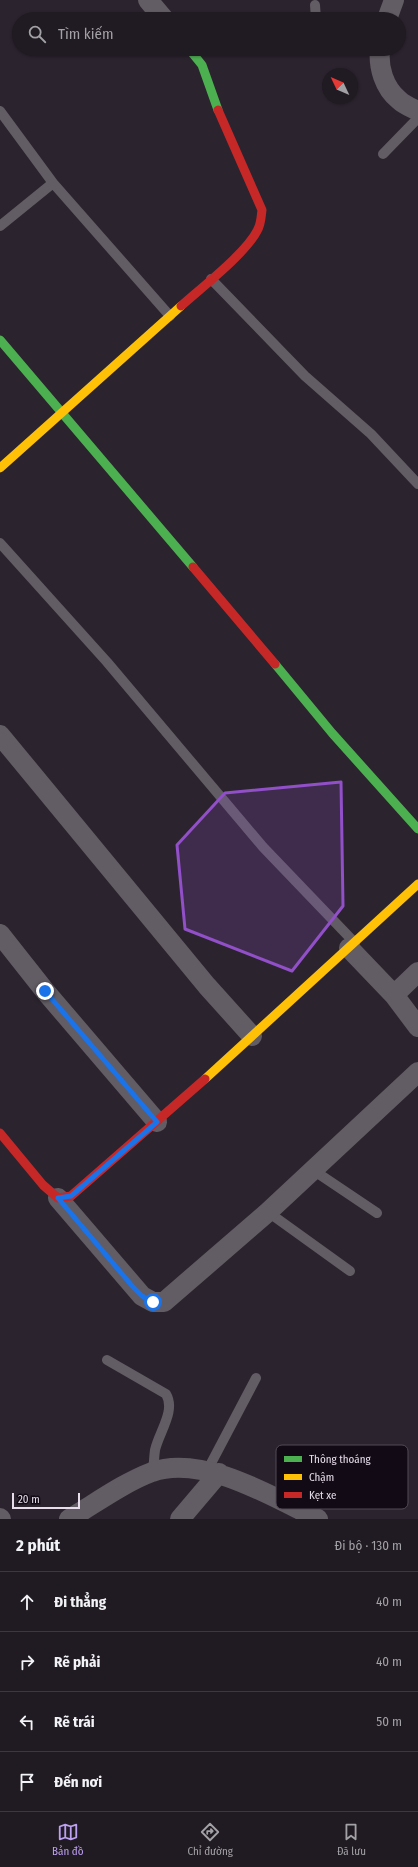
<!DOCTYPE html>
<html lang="vi">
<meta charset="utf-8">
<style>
:root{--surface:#201a22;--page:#28232a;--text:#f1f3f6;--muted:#a2a1a5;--line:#3d3840;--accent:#bca0f2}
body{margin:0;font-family:"Fira Sans Condensed",sans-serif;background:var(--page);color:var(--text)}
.compass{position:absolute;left:322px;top:68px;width:36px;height:36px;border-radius:50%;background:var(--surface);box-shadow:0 1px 3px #0004;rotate:314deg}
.scale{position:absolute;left:12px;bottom:10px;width:68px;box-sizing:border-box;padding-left:4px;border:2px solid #e7ddeb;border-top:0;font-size:11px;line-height:14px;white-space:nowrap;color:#e7ddeb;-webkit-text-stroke:3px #120b15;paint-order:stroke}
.stop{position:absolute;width:12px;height:12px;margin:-9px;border:3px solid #1a73e8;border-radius:50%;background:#fff}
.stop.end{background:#1a73e8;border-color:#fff;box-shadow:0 1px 4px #0008}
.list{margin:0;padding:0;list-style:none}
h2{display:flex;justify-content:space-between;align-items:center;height:52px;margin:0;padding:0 16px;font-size:17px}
h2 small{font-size:13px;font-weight:400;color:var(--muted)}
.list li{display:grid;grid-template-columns:26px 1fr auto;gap:12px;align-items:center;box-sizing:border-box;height:60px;padding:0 16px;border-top:1px solid var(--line)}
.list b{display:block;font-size:15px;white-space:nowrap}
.list em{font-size:13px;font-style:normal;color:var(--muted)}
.icon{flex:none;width:22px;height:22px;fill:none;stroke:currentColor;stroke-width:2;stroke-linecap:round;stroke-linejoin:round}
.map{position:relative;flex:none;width:418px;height:1519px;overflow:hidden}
.search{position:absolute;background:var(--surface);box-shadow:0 1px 3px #0004;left:12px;right:12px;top:12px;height:44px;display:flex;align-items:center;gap:10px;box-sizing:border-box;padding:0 14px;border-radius:22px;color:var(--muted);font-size:15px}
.sheet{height:292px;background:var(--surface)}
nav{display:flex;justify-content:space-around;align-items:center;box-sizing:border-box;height:56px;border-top:1px solid var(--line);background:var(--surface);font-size:11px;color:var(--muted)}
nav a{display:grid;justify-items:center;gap:2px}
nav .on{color:var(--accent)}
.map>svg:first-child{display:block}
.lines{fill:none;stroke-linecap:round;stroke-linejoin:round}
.lane{stroke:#625c64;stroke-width:10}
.street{stroke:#625c64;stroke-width:20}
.fast{stroke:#4caf50;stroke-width:9}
.slow{stroke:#ffc107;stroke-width:9}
.jam{stroke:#c62828;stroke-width:9}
.route{stroke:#1a73e8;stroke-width:5}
.marked{fill:#914fc8;fill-opacity:0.2;stroke:#914fc8;stroke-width:3;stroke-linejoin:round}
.key{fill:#120b15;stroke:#524a55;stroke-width:1}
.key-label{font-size:11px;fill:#e7ddeb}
</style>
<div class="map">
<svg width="418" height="1519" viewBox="0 0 418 1519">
<rect width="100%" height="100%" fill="#2b232e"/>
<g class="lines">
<!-- lane -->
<path class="lane" d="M315 5 316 19
M0 111 53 183 170 316
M383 154 418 118
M0 226 53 183
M211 279 305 376 371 434 418 484
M0 543 107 662 263 847 355 943
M313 1170 377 1213
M268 1212 350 1271
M107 1360 166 1394C176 1411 159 1432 155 1450 154 1457 154 1464 153 1471
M207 1471 256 1378"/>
<!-- street -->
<path class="street" d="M148 0 164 19
M387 19 394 0
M380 49C378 67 384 88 399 100 404 105 412 108 418 111
M0 735 207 986 252 1036
M0 934 45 991 157 1122
M349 948 394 995 418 1027
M394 995 418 972
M58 1198 142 1296 153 1302H164L268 1212 418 1072
M0 1518 1 1519
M69 1519C96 1503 123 1483 152 1472 203 1454 273 1497 318 1519
M180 1519 219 1473"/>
<!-- fast -->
<path class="fast" d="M189 49 202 65 218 110
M0 340 193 567
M275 664 332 733 418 829"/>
<!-- slow -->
<path class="slow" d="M0 468 181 306
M205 1079 418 884"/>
<!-- jam -->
<path class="jam" d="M181 306C201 288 246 253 257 231 261 225 261 217 262 210L218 110
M193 567 275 664
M0 1133 43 1185 58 1198 71 1196 205 1079"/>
</g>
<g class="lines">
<!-- route -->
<path class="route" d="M45 991 157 1122 71 1196 58 1198 133 1287 142 1296 153 1302"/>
</g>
<!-- marked area -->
<path class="marked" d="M341 782 343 906 292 971 185 929 177 845 225 793Z"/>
<!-- legend -->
<rect x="276" y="1445" width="132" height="64" rx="6" class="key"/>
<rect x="284" y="1456" width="18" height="6" fill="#4caf50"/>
<rect x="284" y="1474" width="18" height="6" fill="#ffc107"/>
<rect x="284" y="1492" width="18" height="6" fill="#c62828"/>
<g class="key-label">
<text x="309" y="1463">Thông thoáng</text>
<text x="309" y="1481">Chậm</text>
<text x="309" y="1499">Kẹt xe</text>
</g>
</svg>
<svg class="compass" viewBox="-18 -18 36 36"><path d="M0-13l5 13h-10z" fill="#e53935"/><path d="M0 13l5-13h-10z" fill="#a2a1a5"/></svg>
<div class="scale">20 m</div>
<div class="stop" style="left:153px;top:1302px"></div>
<div class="stop end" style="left:45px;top:991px"></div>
<div class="search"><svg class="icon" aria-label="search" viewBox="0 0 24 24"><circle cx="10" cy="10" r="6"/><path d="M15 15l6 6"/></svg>Tìm kiếm</div>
</div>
<section class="sheet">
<h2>2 phút<small>Đi bộ · 130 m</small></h2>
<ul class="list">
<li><svg class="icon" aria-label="ahead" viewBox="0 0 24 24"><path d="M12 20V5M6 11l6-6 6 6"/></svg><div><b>Đi thẳng</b></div><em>40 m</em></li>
<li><svg class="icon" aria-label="right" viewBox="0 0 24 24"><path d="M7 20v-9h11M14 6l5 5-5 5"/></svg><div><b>Rẽ phải</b></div><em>40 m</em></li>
<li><svg class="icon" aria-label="left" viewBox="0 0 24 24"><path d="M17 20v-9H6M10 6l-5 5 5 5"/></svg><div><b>Rẽ trái</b></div><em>50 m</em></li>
<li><svg class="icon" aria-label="arrive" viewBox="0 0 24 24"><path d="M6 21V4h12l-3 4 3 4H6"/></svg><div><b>Đến nơi</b></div></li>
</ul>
</section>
<nav>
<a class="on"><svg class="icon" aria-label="map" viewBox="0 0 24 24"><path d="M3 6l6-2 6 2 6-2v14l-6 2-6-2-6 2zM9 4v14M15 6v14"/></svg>Bản đồ</a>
<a><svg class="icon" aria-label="directions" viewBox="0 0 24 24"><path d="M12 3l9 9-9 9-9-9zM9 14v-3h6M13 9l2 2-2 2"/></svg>Chỉ đường</a>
<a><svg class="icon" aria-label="saved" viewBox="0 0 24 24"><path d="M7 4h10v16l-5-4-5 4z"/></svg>Đã lưu</a>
</nav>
